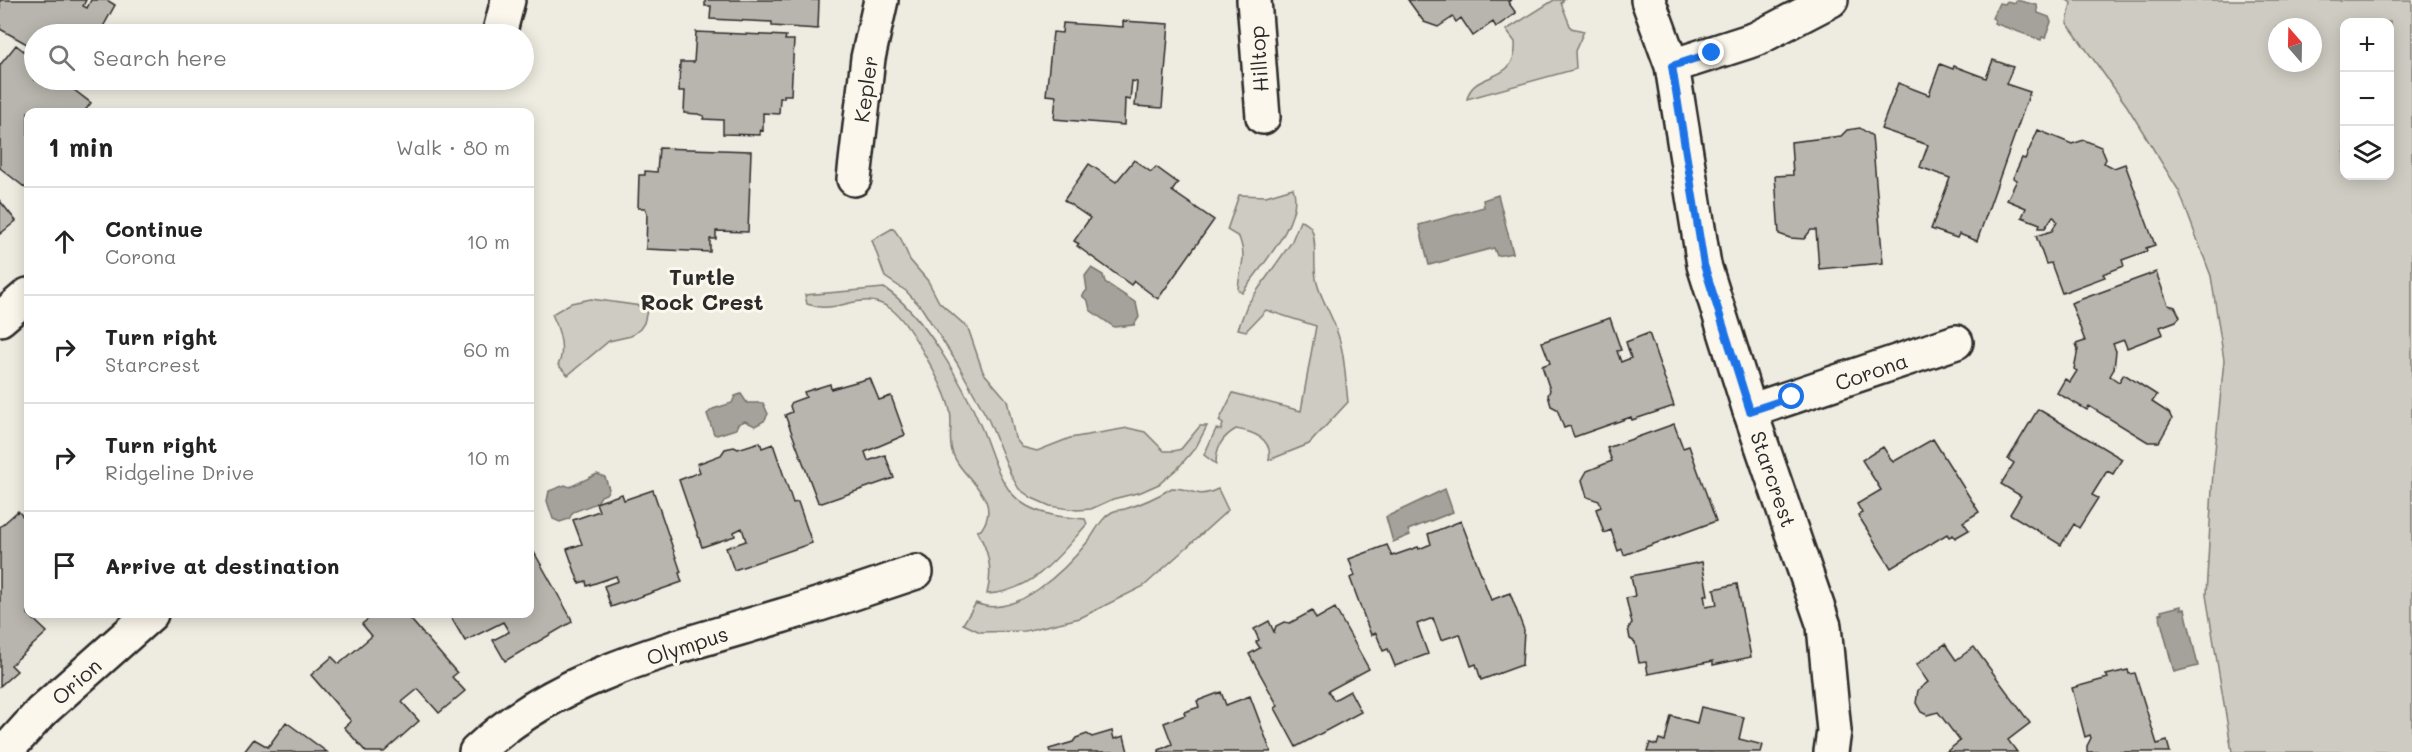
<!DOCTYPE html>
<meta charset="utf-8">
<style>
:root{--surface:#fff;--page:#f2f2f2;--text:#222;--muted:#767676;--line:#e0e0e0}
body{margin:0;font-family:Mali,sans-serif;background:var(--page);color:var(--text)}
.controls{position:absolute;right:18px;top:18px;display:grid;overflow:hidden;border-radius:12px;box-shadow:0 3px 15px #0003}
.controls button{width:54px;height:54px;display:grid;place-items:center;padding:0;border:0;border-bottom:2px solid var(--line);background:var(--surface);color:var(--text);font:30px sans-serif}
.compass{position:absolute;left:2268px;top:18px;width:54px;height:54px;border-radius:50%;background:var(--surface);box-shadow:0 3px 15px #0003;rotate:340deg}
.stop{position:absolute;width:18px;height:18px;margin:-14px;border:4px solid #1a73e8;border-radius:50%;background:#fff}
.stop.end{background:#1a73e8;border-color:#fff;box-shadow:0 2px 6px #0008}
.list{margin:0;padding:0;list-style:none}
h2{display:flex;justify-content:space-between;align-items:center;height:78px;margin:0;padding:0 24px;font-size:26px}
h2 small{font-size:20px;font-weight:400;color:var(--muted)}
.list li{display:grid;grid-template-columns:39px 1fr auto;gap:18px;align-items:center;box-sizing:border-box;height:108px;padding:0 24px;border-top:2px solid var(--line)}
.list b{display:block;font-size:22px;white-space:nowrap}
.list p{margin:0;font-size:20px;white-space:nowrap;color:var(--muted)}
.list em{font-size:20px;font-style:normal;color:var(--muted)}
.icon{flex:none;width:33px;height:33px;fill:none;stroke:currentColor;stroke-width:2;stroke-linecap:round;stroke-linejoin:round}
.map{position:relative;flex:none;width:2412px;height:752px;overflow:hidden}
.search{position:absolute;background:var(--surface);box-shadow:0 3px 15px #0003;left:24px;top:24px;width:510px;height:66px;display:flex;align-items:center;gap:15px;box-sizing:border-box;padding:0 21px;border-radius:33px;color:var(--muted);font-size:22px}
.panel{position:absolute;background:var(--surface);box-shadow:0 3px 15px #0003;left:24px;top:108px;width:510px;height:510px;border-radius:12px}
.map>svg:first-child{display:block}
.green{fill:#cecbc2;stroke:#7c7b76;stroke-width:1.5;fill-rule:evenodd}
.water{fill:#a4a29a;stroke:#74726e;stroke-width:1.5}
.building{fill:#b8b5ae;stroke:#2b2b2b;stroke-width:1.5}
.lines{fill:none;stroke-linecap:round;stroke-linejoin:round}
.street-casing{stroke:#2b2b2b;stroke-width:38}
.secondary-casing{stroke:#2b2b2b;stroke-width:38}
.street{stroke:#fbf7ec;stroke-width:33}
.secondary{stroke:#fbf7ec;stroke-width:33}
.route{stroke:#1a73e8;stroke-width:8}
.labels{text-anchor:middle;dominant-baseline:central;stroke-width:6;stroke-linejoin:round;paint-order:stroke}
.street-label{font-size:21px;fill:#2b2b2b;stroke:#fbf7ec}
.neighbourhood-label{font-size:22px;font-weight:bold;fill:#2b2b2b;stroke:#fbf7ec}
</style>
<div class="map">
<svg width="2412" height="752" viewBox="0 0 2412 752">
<rect width="100%" height="100%" fill="#eeebe0"/>
<filter id="ink" filterUnits="userSpaceOnUse"><feTurbulence type="fractalNoise" baseFrequency=".0167" numOctaves="2"/><feDisplacementMap in="SourceGraphic" scale="12" xChannelSelector="R" yChannelSelector="G"/><feConvolveMatrix kernelMatrix="1 2 1 2 8 2 1 2 1" color-interpolation-filters="sRGB"/></filter>
<g filter="url(#ink)">
<!-- green -->
<path class="green" d="M1554 0H1564L1561 3 1571 28 1584 31 1575 51 1576 69 1467 99C1473 69 1518 86 1515 42L1506 30Z
M2067 0H2412V752H2232L2206 595 2213 471 2224 360 2211 276 2179 191 2127 106 2067 23 2071 3ZM2390 22V176H2344V22ZM2277 27H2313V63H2277Z
M1293 188C1305 220 1259 268 1242 293L1238 290C1239 267 1248 261 1239 237L1227 230 1239 195 1266 196Z
M1300 221C1305 222 1308 224 1311 228 1318 241 1312 267 1317 283 1321 299 1331 313 1336 329 1345 352 1345 378 1348 402L1309 444 1269 460C1273 438 1253 432 1236 429 1222 437 1216 447 1216 464L1204 455 1216 429 1221 430 1223 424 1219 421 1233 393 1301 411 1316 326 1266 310 1246 331 1238 329 1247 305 1291 243Z
M893 228 901 239 910 260 928 281 939 302 968 328 983 372 1007 400 1015 438 1022 447 1037 451 1070 438 1128 428 1145 432 1164 451H1174L1181 449 1200 426H1207L1196 447 1178 468 1159 484 1141 492 1113 499 1091 509 1077 510 1050 506 1032 498 1019 489 1011 475 989 421 957 363 921 307 906 291 885 277 872 240Z
M884 288C923 312 964 386 982 429 993 455 1000 491 1027 506 1045 516 1065 517 1085 519L1087 524C1059 556 1033 592 987 594 993 570 989 551 977 531L981 530C1005 497 960 479 952 451 948 438 953 425 950 411 946 389 909 322 891 309 864 290 844 310 820 307 816 307 811 305 807 304L805 295Z
M591 299 648 307 644 323 640 329 631 336 609 341 568 375 558 365C566 350 559 329 552 314L571 303Z
M1172 488C1193 488 1195 500 1218 489L1228 510 1144 586 1080 618 1025 631 980 632 963 624 976 603C1015 621 1067 568 1089 540 1096 531 1101 518 1112 512 1116 510 1121 510 1125 509 1142 504 1157 497 1172 488Z"/>
<!-- water -->
<path class="water" d="M2016 0 2037 5 2038 13 2049 17 2051 22 2045 38 2042 37 2041 40 1994 23 1995 20 1992 18 1999 3 2005 4 2007 1 2015 3Z
M1498 195 1513 253 1497 256 1494 248 1429 265 1419 225 1484 207 1483 200Z
M1091 268 1103 275 1105 282 1136 303 1139 317 1134 325 1114 327 1090 310 1088 301 1082 296 1087 290 1085 276Z
M741 394 747 403H763L768 414 764 421 755 426 745 421 738 424 736 429 717 435 714 434 707 414 713 409 732 403 735 396Z
M597 474 605 477 609 489 606 494 601 496 597 503 573 512 569 519 560 522 553 519 547 501 549 491 565 485 570 487Z
M1445 489 1453 512 1408 530 1410 535 1393 542 1386 517Z
M2181 606V609H2185L2198 666 2174 672 2159 614 2162 613 2161 611Z"/>
<!-- building -->
<path class="building" d="M0 0H86L83 6 87 8 91 0H107L115 5 99 34H34V48L0 29Z
M705 0H819L818 29 772 26V22L710 19 711 6H705Z
M1408 0H1511L1508 2 1516 13 1496 27 1493 22 1473 36 1461 18 1456 22 1453 17 1438 27 1424 22Z
M1123 21 1169 24 1162 108 1135 106 1137 82 1132 81 1130 100 1125 99 1124 125 1054 119 1056 96 1046 95 1053 32 1062 33 1063 23 1123 27Z
M696 32 786 36 785 40H794L791 95H784V98H780L779 114 763 113V131L760 130V135L723 134V120L703 119 704 116 698 114 684 113 685 91H679L680 62H694Z
M16 45 34 59V80H61L91 103 84 112H28V190L0 168V65Z
M1993 60 2013 67 2006 84 2030 92 1977 241 1959 234 1957 238 1931 229 1950 178 1920 167 1928 145 1881 129 1898 83 1929 95 1940 64 1953 69 1954 66 1986 78Z
M1860 128 1872 136 1883 263 1819 269 1816 230H1811L1804 239 1790 238 1779 234 1775 176 1793 175 1791 142 1841 136 1847 130Z
M2038 130 2072 144 2084 140 2101 147 2106 159 2104 163 2114 168 2125 164 2155 245 2146 248 2147 251 2122 260 2124 266 2103 274 2105 277 2062 293 2051 263 2046 264 2036 236 2052 231 2057 221 2053 216 2045 228H2039L2040 224 2022 217 2026 208 2007 200 2017 180 2013 178 2022 158 2025 159Z
M659 148 751 151 748 232 716 231V239H710V252L646 249 647 213 645 208H638L639 175H645V171L657 172Z
M1134 160 1151 172 1156 167 1178 183 1172 191 1214 220 1158 299 1134 281 1131 285 1077 246 1079 244 1074 241 1090 218 1064 200 1089 164 1116 182Z
M0 201 16 221 0 234Z
M2156 272 2168 305 2175 307 2180 317 2176 321 2160 327 2163 334 2127 348 2124 340 2113 344 2116 351 2114 369 2110 376 2119 382 2124 374 2157 395 2152 402 2169 413 2172 419 2159 442H2148L2089 406 2087 410 2057 393 2065 379 2070 382 2077 371 2074 369 2078 349 2076 344 2085 341 2071 303Z
M1610 318 1621 350 1617 351 1621 362 1631 358 1626 342 1649 333 1674 406 1632 420 1631 417 1574 437 1570 426 1564 428 1557 409 1551 406 1548 395 1550 390 1542 366 1550 363 1542 342Z
M870 378 879 400 891 396 905 435 865 452 868 461 885 455 894 478 822 503 818 502 785 415 792 412 790 406 792 402 806 397 804 392 830 384 831 389Z
M2038 409 2122 459 2113 474 2107 471 2092 495 2098 498 2079 528 2074 524 2061 545 2010 514 2021 496 2001 484 2014 463 2008 459Z
M1674 424 1683 448 1689 446 1716 521 1624 555 1622 549 1618 551 1611 530 1604 533 1596 509 1601 507 1599 501 1587 497 1582 480 1587 471 1612 461 1607 448Z
M1933 439 1979 512 1963 522 1969 530 1955 538 1953 535 1949 537 1947 534 1891 568 1858 515 1862 513 1857 504 1881 490 1862 460 1883 447 1893 462Z
M760 442 762 448 773 444 793 503 798 502 812 543 734 570 726 548 746 541 742 528 734 532 735 536 702 547 679 480 700 472 697 464 721 455 725 449 734 447 738 449Z
M653 490 681 572 679 573 682 582 611 607 604 586 618 581 616 576 587 586 586 581 579 583 567 549 582 544 573 520 599 511 596 503 622 494 624 500Z
M18 511 28 522V614L47 632 11 665 17 671 0 686V527Z
M1461 521 1491 600 1510 593 1524 630 1522 665 1481 680 1476 664 1471 666 1460 634 1441 640 1433 618 1417 624 1428 654 1395 666 1388 649 1383 651 1376 633 1371 635 1350 578 1355 576 1349 559 1387 545 1392 556 1418 547 1419 549 1431 544 1428 534Z
M530 545 571 618 572 622 505 661 493 640 509 632 503 622 465 641 449 614H530Z
M1702 562 1708 595H1704L1706 607 1717 605 1714 589 1737 584 1751 657 1713 665V661L1648 674 1646 662 1639 663 1635 642 1630 639 1628 628 1632 624 1626 598 1635 596 1631 576Z
M1335 608 1369 669 1328 691 1334 700 1350 691 1361 712 1296 747 1275 708 1278 706 1249 654 1260 648 1256 642 1259 640 1254 629 1269 621 1274 632 1276 626 1284 622 1290 623 1312 611 1316 619Z
M374 614H406L457 673 452 677 465 691 439 713 418 689 402 702 419 721 384 752H366L344 727 351 721 311 675 332 657 339 664 372 636 362 624Z
M1945 644 1956 660 1974 647 2030 723 2008 740 2017 752H1946L1960 741 1938 712 1927 715 1921 712 1916 703 1918 690 1928 682 1916 665Z
M2128 670 2129 674 2135 673 2157 744 2167 741 2170 752H2087V746L2091 738 2090 735 2085 737 2072 688 2108 678 2106 675Z
M1221 692 1226 705 1250 696 1271 752H1159V750L1172 744 1164 723 1185 715 1184 712 1199 707 1197 701Z
M1701 707 1744 717 1739 739 1763 745 1761 752H1647L1650 743 1657 745 1659 739 1665 741 1671 716 1697 723Z
M286 722 327 752H244L254 739 268 747Z
M1112 731 1114 739 1124 736 1128 752H1050L1049 749 1073 742 1076 738 1087 734 1092 737Z"/>
<g class="lines">
<!-- street casing -->
<g class="street-casing">
<path id="street" d="M1254 0 1263 117
M500 31 508 0
M854 179 868 58 881 0
M0 319 28 295
M1750 411 1956 342
M5 752 41 712 151 614
M476 752C558 674 675 648 781 616 826 603 871 587 916 572"/>
</g>
<!-- secondary casing -->
<g class="secondary-casing">
<path id="secondary" d="M1648 0 1672 66 1704 265 1750 411 1824 626 1834 731 1831 752
M1672 66 1756 39 1831 0"/>
</g>
<!-- street -->
<use href="#street" class="street"/>
<!-- secondary -->
<use href="#secondary" class="secondary"/>
</g>
</g>
<g class="lines" filter="url(#ink)">
<!-- route -->
<path class="route" d="M1712 53 1672 66 1704 265 1750 411 1792 397"/>
</g>
<g class="labels">
<!-- street labels -->
<g class="street-label">
<text transform="translate(1258 59) rotate(-94)">Hilltop</text>
<text transform="translate(865 89) rotate(-82)">Kepler</text>
<text transform="translate(1871 371) rotate(-19)">Corona</text>
<text transform="translate(1774 479) rotate(71)">Starcrest</text>
<text transform="translate(687 645) rotate(-18)">Olympus</text>
<text transform="translate(76 681) rotate(-42)">Orion</text>
</g>
<!-- neighbourhood labels -->
<g class="neighbourhood-label">
<text x="702" y="276">Turtle<tspan x="702" dy="25">Rock Crest</tspan></text>
</g>
</g>
</svg>
<div class="controls">
<button>+</button>
<button>−</button>
<button><svg class="icon" aria-label="layers" viewBox="0 0 24 24"><path d="M12 4l9 5-9 5-9-5zM3 14l9 5 9-5"/></svg></button>
</div>
<svg class="compass" viewBox="-18 -18 36 36"><path d="M0-13l5 13h-10z" fill="#e53935"/><path d="M0 13l5-13h-10z" fill="#767676"/></svg>
<div class="stop" style="left:1792px;top:397px"></div>
<div class="stop end" style="left:1712px;top:53px"></div>
<div class="search"><svg class="icon" aria-label="search" viewBox="0 0 24 24"><circle cx="10" cy="10" r="6"/><path d="M15 15l6 6"/></svg>Search here</div>
<section class="panel">
<h2>1 min<small>Walk · 80 m</small></h2>
<ul class="list">
<li><svg class="icon" aria-label="ahead" viewBox="0 0 24 24"><path d="M12 20V5M6 11l6-6 6 6"/></svg><div><b>Continue</b><p>Corona</p></div><em>10 m</em></li>
<li><svg class="icon" aria-label="right" viewBox="0 0 24 24"><path d="M7 20v-9h11M14 6l5 5-5 5"/></svg><div><b>Turn right</b><p>Starcrest</p></div><em>60 m</em></li>
<li><svg class="icon" aria-label="right" viewBox="0 0 24 24"><path d="M7 20v-9h11M14 6l5 5-5 5"/></svg><div><b>Turn right</b><p>Ridgeline Drive</p></div><em>10 m</em></li>
<li><svg class="icon" aria-label="arrive" viewBox="0 0 24 24"><path d="M6 21V4h12l-3 4 3 4H6"/></svg><div><b>Arrive at destination</b></div></li>
</ul>
</section>
</div>
